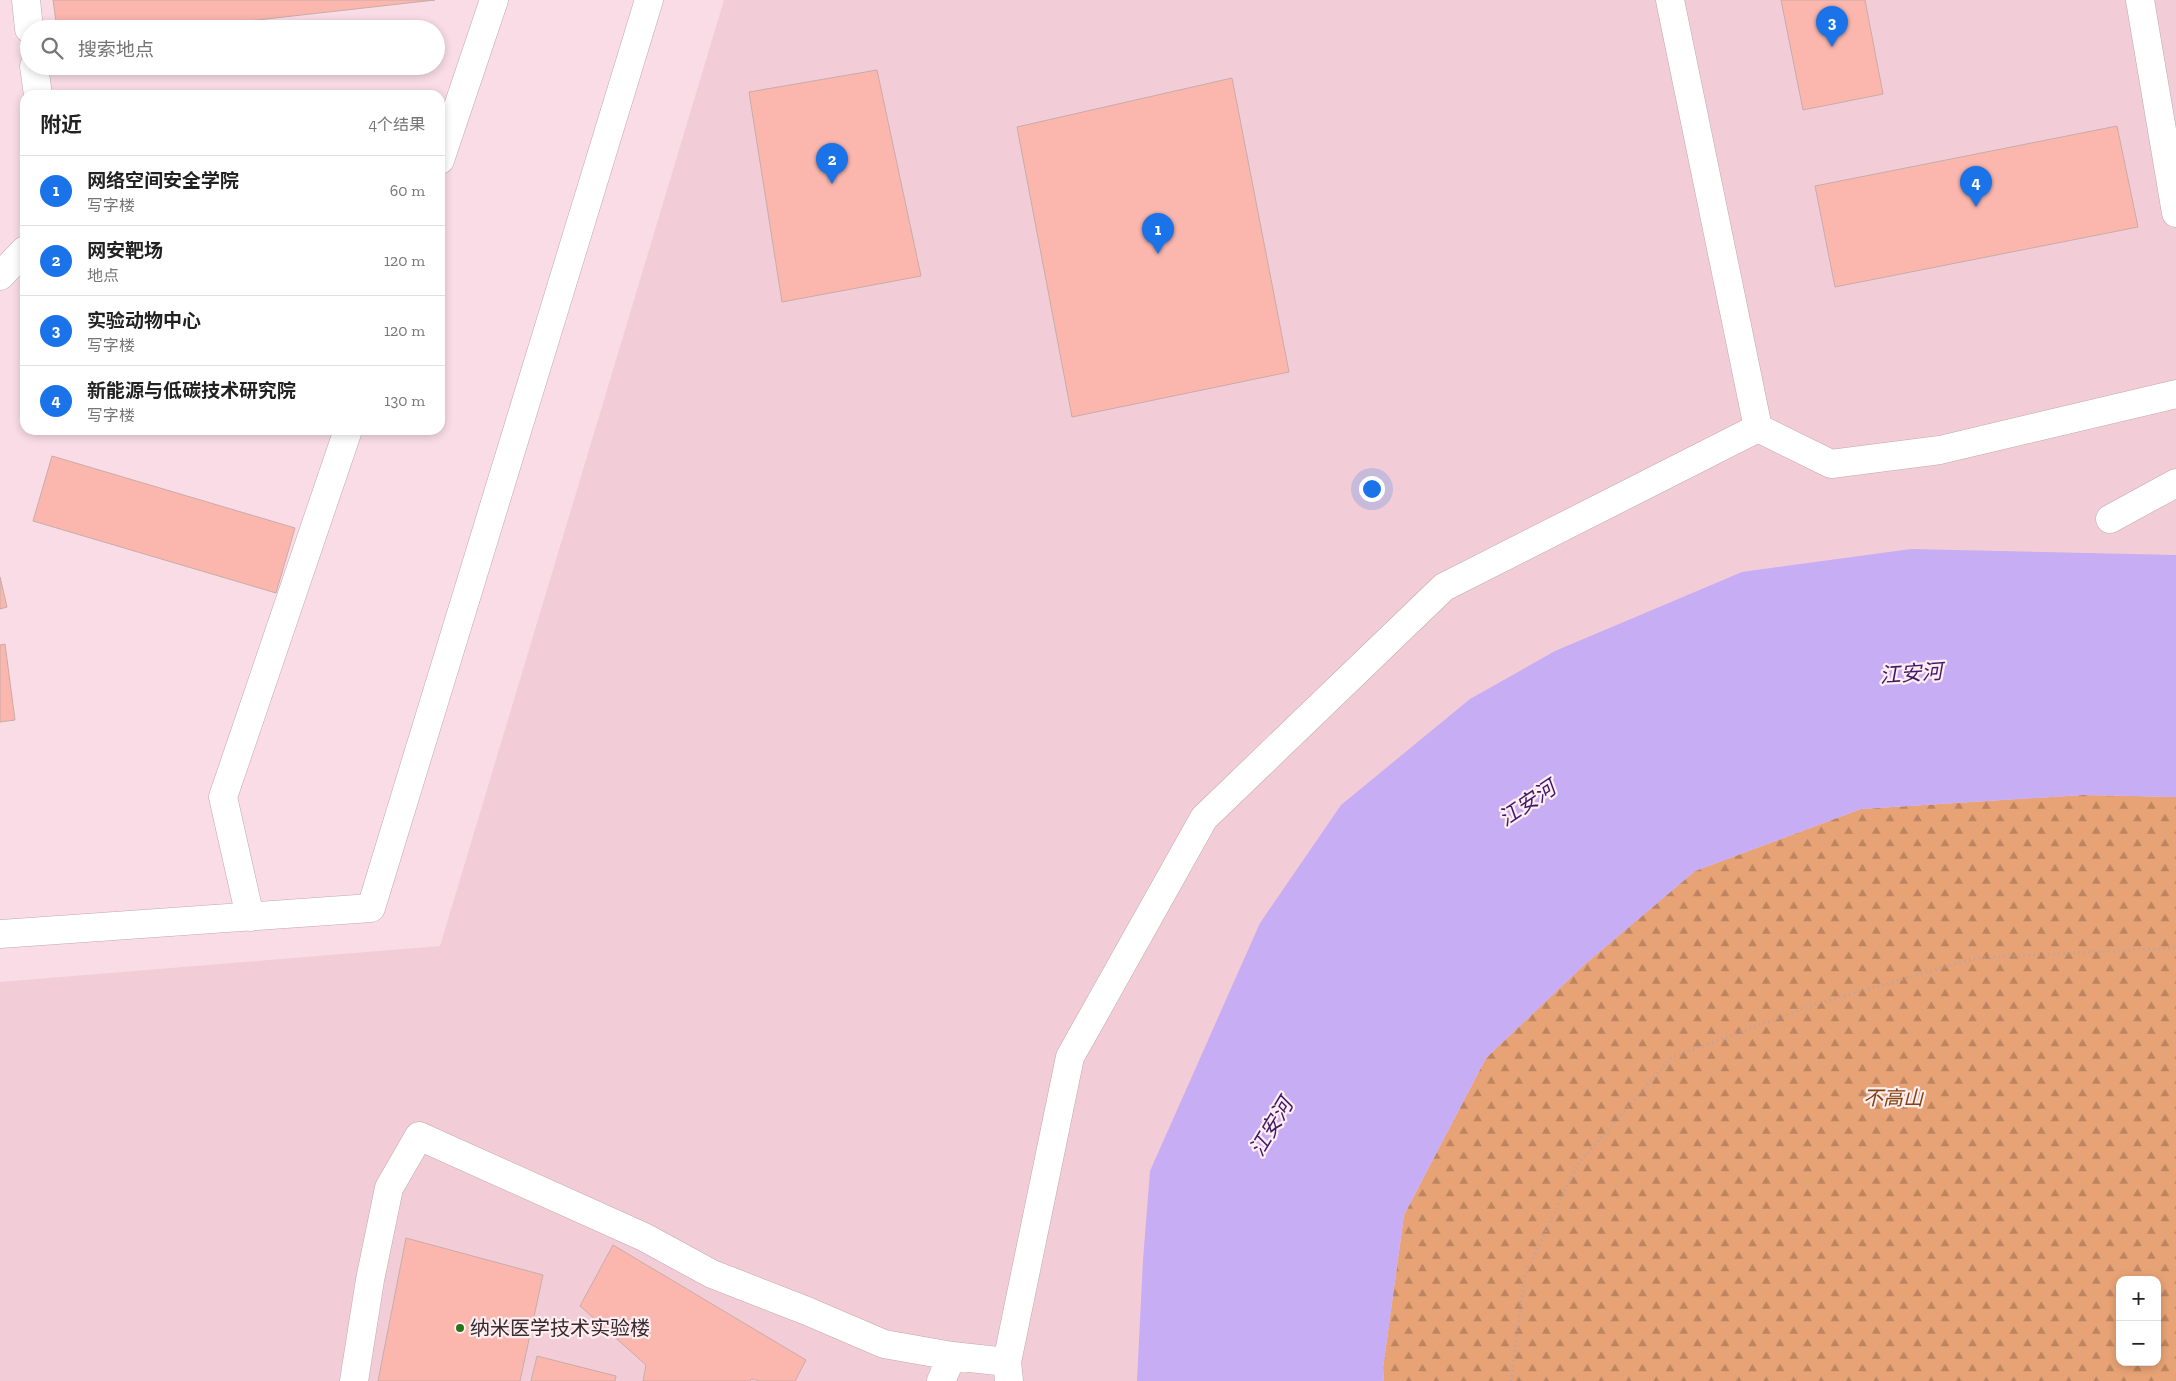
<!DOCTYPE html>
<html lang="zh">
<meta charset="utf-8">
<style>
:root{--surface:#fff;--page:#f2f2f2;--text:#222;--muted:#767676;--line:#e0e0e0;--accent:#1a73e8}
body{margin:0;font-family:"Zilla Slab","Noto Sans SC",serif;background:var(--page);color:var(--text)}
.controls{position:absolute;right:15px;bottom:15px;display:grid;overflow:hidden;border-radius:10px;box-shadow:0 2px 8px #0003}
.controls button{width:45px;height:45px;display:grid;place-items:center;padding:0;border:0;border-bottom:1px solid var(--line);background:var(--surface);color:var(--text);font:25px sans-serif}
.you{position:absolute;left:1371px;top:488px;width:18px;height:18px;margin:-12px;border:4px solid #fff;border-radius:50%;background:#1a73e8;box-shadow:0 0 0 8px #1a73e833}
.badge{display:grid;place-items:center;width:32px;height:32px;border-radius:50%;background:var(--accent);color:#fff;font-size:16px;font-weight:700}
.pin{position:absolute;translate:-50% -41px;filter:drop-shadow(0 1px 2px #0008)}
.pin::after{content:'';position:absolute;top:26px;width:18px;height:15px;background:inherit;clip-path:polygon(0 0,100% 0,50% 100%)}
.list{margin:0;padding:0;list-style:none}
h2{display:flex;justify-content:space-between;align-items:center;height:65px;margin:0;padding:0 20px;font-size:21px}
h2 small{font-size:16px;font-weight:400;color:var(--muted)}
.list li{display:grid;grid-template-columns:32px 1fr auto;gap:15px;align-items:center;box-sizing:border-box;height:70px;padding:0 20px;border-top:1px solid var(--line)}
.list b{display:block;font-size:19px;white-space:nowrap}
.list p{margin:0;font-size:16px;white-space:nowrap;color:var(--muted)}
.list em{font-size:16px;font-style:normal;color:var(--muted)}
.icon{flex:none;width:28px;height:28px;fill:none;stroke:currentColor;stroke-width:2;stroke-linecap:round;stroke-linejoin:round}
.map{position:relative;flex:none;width:2176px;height:1381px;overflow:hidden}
.search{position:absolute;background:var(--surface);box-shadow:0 2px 8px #0003;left:20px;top:20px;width:425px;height:55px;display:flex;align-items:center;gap:12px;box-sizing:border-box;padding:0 18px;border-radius:28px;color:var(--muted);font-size:19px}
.panel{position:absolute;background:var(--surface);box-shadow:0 2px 8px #0003;left:20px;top:90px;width:425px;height:345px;border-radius:15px}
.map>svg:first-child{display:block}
.built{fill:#f2cdd8;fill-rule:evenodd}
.forest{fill:url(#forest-firs);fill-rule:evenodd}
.water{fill:#c7adf3}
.building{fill:#fbb7ae;stroke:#c8aca8}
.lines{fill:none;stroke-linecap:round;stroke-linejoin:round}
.minor-casing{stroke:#c3a7af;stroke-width:29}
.path{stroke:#b9a2a9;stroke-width:3;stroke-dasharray:1 4;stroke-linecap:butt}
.minor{stroke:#fff;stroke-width:28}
.poi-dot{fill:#287419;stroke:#ffedf2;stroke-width:2}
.labels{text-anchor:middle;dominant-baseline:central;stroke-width:4.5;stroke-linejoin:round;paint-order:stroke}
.park-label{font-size:20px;font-style:italic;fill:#82440e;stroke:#ffedf2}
.poi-label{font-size:20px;fill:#362b2e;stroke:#ffedf2;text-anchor:start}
.water-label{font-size:21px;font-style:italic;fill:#3f1969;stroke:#ffedf2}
</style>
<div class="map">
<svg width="2176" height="1381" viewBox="0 0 2176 1381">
<defs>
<pattern id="forest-firs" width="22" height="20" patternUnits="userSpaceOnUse" patternTransform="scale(1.25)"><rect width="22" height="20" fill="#e7a375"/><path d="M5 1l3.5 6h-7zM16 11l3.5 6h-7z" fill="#bc8560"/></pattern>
</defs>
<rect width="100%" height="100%" fill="#f9dce5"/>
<!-- built -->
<path class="built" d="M724 0H2176V1381H0V982L440 946ZM2120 1280H2157V1362H2120Z"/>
<!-- forest -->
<path class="forest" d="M2083 795 2176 797V1381H1384L1383 1368 1404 1215 1486 1058 1584 965 1695 871 1861 809ZM2120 1280H2157V1362H2120Z"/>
<!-- water -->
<path class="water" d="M1911 549 2176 555V797L2083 795 1861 809 1695 871 1584 965 1486 1058 1404 1215 1383 1368 1384 1381H1137L1143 1260 1150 1171 1260 923 1341 805 1470 699 1555 651 1742 572Z"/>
<!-- building -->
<path class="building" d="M53 0H435L177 29H57Z
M1781 0H1865L1883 94 1803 110Z
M877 70 921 276 782 302 749 92Z
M1232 78 1289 372 1072 417 1017 127Z
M2117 126 2138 227 1835 287 1815 186Z
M52 456 295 528 276 593 33 521Z
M0 577 7 607 0 609Z
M5 644 15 720 0 722V645Z
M406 1238 543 1275 520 1381H378Z
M613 1245 806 1360 795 1381H760L752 1379 750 1381H643L646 1365 580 1306Z
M537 1356 616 1376 615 1381H531Z"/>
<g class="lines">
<!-- minor casing -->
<g class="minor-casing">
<path id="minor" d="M26 0 29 29
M2140 0 2176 213
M34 66 38 95
M440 160 494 0
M0 276 25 250
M1758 428 1831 464 1940 450 2176 394
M2110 519 2176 483
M250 917 223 797 348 430
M0 934 371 908 649 0
M354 1381 370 1280 389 1188 419 1136 644 1237 712 1274 807 1311 884 1344 952 1356 1007 1362
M941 1381 952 1356
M1009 1381 1007 1362 1070 1057 1204 818 1444 587 1758 428 1670 0"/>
</g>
<!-- path -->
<path class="path" d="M1511 1381 1525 1275 1577 1165 1671 1058 1813 1005 1975 958 2176 948"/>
<!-- minor -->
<use href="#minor" class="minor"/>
</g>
<!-- markers -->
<circle class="poi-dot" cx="460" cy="1328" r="5"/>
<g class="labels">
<!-- park labels -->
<g class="park-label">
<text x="1893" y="1098">不高山</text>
</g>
<!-- poi labels -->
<g class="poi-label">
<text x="470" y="1328">纳米医学技术实验楼</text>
</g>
<!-- water labels -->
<g class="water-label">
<text transform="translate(1911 673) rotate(-4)">江安河</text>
<text transform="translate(1527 803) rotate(-34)">江安河</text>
<text transform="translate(1271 1127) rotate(-59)">江安河</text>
</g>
</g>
</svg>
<div class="controls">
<button>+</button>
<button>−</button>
</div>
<div class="you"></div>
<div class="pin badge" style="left:1158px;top:254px">1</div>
<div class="pin badge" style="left:832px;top:184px">2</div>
<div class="pin badge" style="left:1832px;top:47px">3</div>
<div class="pin badge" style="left:1976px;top:207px">4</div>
<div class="search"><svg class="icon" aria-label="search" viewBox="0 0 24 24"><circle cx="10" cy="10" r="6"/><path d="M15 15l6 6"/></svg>搜索地点</div>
<section class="panel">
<h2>附近<small>4个结果</small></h2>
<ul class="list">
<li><span class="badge">1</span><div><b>网络空间安全学院</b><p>写字楼</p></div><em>60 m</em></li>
<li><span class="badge">2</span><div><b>网安靶场</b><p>地点</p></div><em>120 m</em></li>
<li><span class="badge">3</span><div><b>实验动物中心</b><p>写字楼</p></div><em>120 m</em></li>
<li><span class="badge">4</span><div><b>新能源与低碳技术研究院</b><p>写字楼</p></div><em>130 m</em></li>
</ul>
</section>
</div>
